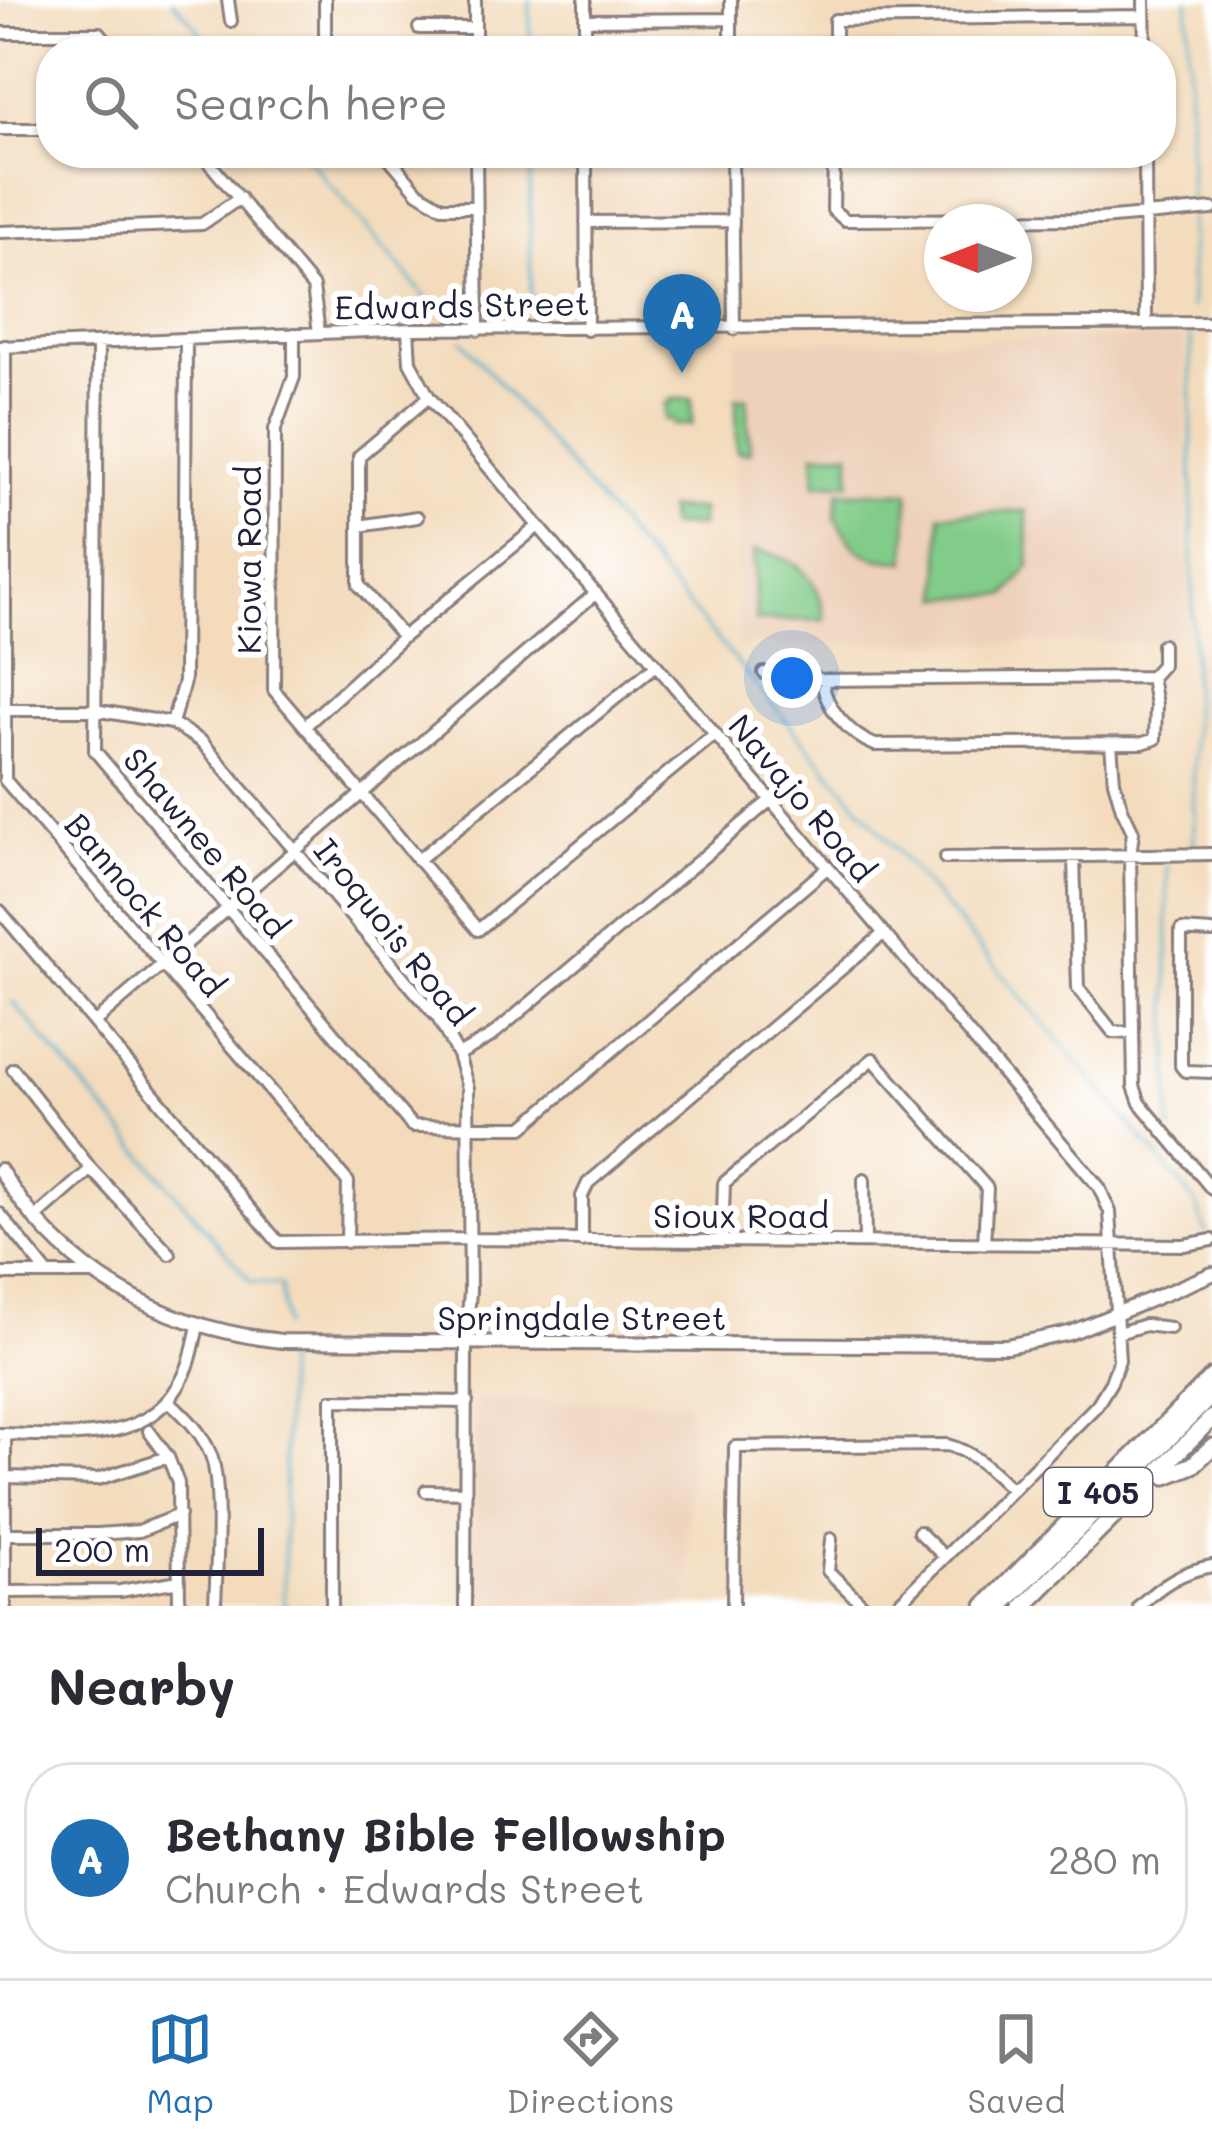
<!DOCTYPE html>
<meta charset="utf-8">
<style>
:root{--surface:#fff;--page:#f7f7f7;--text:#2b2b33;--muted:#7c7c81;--line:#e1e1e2;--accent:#1f6fb2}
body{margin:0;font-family:Mali,sans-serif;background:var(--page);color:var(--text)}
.compass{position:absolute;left:924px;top:204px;width:108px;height:108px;border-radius:50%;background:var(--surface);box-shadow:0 3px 9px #0004;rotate:270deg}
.scale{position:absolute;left:36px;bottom:30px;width:228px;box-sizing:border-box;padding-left:12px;border:6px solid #22223b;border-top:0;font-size:33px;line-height:42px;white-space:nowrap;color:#22223b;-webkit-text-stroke:9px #fff;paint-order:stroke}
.you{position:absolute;left:792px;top:678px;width:42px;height:42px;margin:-30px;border:9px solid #fff;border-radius:50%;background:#1a73e8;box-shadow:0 0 0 18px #1a73e833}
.badge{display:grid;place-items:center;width:78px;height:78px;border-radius:50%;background:var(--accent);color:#fff;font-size:39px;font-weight:700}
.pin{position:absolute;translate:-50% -99px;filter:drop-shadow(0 3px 6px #0008)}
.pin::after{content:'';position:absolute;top:63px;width:42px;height:36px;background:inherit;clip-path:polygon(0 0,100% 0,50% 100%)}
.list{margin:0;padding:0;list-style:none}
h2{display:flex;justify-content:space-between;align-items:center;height:156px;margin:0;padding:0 48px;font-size:51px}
h2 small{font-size:39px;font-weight:400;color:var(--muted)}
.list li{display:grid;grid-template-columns:78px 1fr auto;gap:36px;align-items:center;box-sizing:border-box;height:192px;margin:0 24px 24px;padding:0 24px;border:3px solid var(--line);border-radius:48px}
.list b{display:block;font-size:45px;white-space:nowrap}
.list p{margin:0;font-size:39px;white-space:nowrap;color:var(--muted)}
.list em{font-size:39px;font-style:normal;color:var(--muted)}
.icon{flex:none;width:66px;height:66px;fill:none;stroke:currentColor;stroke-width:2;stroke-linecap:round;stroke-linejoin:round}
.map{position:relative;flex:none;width:1212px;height:1606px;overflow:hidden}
.search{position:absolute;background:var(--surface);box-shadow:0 3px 9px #0004;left:36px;right:36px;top:36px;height:132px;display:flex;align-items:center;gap:30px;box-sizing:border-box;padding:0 42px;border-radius:48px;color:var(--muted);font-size:45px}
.sheet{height:372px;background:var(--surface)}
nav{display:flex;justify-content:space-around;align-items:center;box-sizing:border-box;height:168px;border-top:3px solid var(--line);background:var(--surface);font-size:33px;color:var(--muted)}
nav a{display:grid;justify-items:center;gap:6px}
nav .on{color:var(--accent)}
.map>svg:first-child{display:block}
.built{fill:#edd1ba}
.green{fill:#82cc89;stroke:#527762;stroke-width:3}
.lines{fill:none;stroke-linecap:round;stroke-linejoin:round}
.stream{stroke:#46abc6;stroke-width:3}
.minor-casing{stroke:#8a7e7c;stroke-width:16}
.major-casing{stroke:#8a7e7c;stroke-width:18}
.highway-casing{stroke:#8a7e7c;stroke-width:21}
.minor{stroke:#fff;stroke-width:10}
.major{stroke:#fff;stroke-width:12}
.highway{stroke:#fff;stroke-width:15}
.labels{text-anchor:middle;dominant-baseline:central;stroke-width:12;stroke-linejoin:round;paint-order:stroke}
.shield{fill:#fff;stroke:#646476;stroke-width:3}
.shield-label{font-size:30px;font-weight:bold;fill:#22223b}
.street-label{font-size:33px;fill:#22223b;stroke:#fff}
</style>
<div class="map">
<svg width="1212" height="1606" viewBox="0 0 1212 1606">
<rect width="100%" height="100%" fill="#fff"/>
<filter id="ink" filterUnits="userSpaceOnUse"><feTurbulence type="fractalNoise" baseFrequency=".00833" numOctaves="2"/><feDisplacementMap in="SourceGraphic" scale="24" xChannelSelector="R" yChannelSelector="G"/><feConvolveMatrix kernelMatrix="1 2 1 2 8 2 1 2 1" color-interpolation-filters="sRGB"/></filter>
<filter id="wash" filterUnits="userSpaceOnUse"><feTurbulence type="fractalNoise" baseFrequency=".004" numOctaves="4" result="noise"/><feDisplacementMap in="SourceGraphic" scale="48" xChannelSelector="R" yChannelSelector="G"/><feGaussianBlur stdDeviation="2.7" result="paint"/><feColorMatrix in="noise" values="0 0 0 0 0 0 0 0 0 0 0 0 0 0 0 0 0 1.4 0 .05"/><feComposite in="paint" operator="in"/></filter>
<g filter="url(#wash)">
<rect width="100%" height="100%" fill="#f3dbbc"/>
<!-- built -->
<path class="built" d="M1185 337 1187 641 738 645 736 343Z
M477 1399 689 1401 688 1606H474Z"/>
<!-- green -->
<path class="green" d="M736 398H747L750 452H737Z
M671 399H692V425H673L672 420H665V403H671Z
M850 452V483L816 484 815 453Z
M839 492H909L906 561C862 559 857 554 835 516Z
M668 509H701V526H669Z
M1026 511 1030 566 1007 595 941 598 940 514Z
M754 551C795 554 821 579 825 620L756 621Z"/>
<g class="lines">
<!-- stream -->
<path class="stream" d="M173 0 217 51
M530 0V51
M1188 0 1190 201
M303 153 435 308
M530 153 531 317
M1190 218 1191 308
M1191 337 1194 843
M462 340 1181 1184 1196 1204 1206 1232
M1167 865 1170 1130
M13 1002 251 1282 281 1285 284 1326
M284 1606 285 1354"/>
</g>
</g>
<g filter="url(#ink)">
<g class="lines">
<!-- minor casing -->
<g class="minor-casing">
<path id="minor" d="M228 0 231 21
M475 0V51
M585 0V51
M731 0V51
M1144 0 1145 51
M585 20 731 19
M419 28H475
M0 33H100L114 51
M325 51V0
M835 51V20L1144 16
M0 129H51
M201 153 313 287 319 333
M385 153 418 192 442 207H476
M476 153 478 330
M586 153 587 330
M732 153 734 329
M834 153 833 210 845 220 1101 219 1212 209
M1145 153 1146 324
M586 222 733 221
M0 232 202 224 240 198
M408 330 410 362 429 397 1099 1187 1110 1212 1119 1360 1111 1382 1097 1405 896 1606
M294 334V377L275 429 274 690 478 930 715 734
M186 339 184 682 172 723 202 742 438 1018 458 1055 468 1088 470 1291 466 1342 465 1606
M98 343 95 751 412 1126 523 1127 827 868
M5 346V780L348 1182 347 1242
M0 347 414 329 1212 323
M359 526 417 517
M403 637 359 585V456L429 397
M764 673H791L823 680 1151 677
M823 680C823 706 851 736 875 745L1143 743 1155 739 1156 705 1151 677 1162 665V645
M3 710H94L172 723
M305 726 403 637 537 527
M1111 744 1114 781 1122 809 1133 832 1130 856 1134 1086 1140 1103 1212 1189
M945 858 1212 854
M1074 858 1078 988 1113 1032 1132 1033
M418 860 655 666
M0 911 278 1242 469 1239 1184 1245 1212 1240
M1212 932 1181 930V1066L1185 1071 1212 1072
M95 1022 596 593
M458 1055 490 1037 772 799
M13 1069 91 1169 170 1254
M864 1179 865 1241
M0 1214 48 1274
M34 1219 91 1169
M582 1241V1196L588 1183 883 934
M722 1242 724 1183 873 1059 987 1188 984 1244
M0 1274H93
M1118 1333 1145 1325 1170 1328
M169 1401C186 1417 201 1431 210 1453 223 1481 216 1571 215 1606
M149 1431 168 1457 178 1483 179 1606
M0 1434C73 1435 160 1449 189 1363 193 1351 195 1338 198 1326
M5 1434V1606
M3 1477 98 1479 168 1457
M426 1491 466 1492
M919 1532 945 1557
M6 1534H98L139 1531 179 1515
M831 1539 828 1571 864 1606
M5 1592 120 1591 179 1581
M332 1606V1400L467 1402
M733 1606 735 1447 947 1445C976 1453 991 1470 1012 1490
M1139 1606C1161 1585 1182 1571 1212 1566"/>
</g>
<!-- major casing -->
<g class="major-casing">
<path id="major" d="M0 1170C65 1275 160 1327 281 1341L1007 1346 1070 1333 1212 1274"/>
</g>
<!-- highway casing -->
<g class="highway-casing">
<path id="highway" d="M1166 1476 1193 1465 1212 1447
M985 1606 1212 1377
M1001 1606 1212 1395
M1024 1606 1212 1418"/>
</g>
<!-- minor -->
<use href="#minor" class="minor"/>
<!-- major -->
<use href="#major" class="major"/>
<!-- highway -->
<use href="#highway" class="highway"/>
</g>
</g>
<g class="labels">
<!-- shield labels -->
<rect class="shield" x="1044" y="1468" width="108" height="48" rx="9"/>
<g class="shield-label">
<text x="1098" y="1492">I 405</text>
</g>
<!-- street labels -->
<g class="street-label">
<text transform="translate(462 304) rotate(-1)">Edwards Street</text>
<text transform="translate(247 560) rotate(-90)">Kiowa Road</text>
<text transform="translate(803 797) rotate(50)">Navajo Road</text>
<text transform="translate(207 842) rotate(50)">Shawnee Road</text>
<text transform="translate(146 904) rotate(50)">Bannock Road</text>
<text transform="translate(394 931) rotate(51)">Iroquois Road</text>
<text x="741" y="1214">Sioux Road</text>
<text x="582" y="1316">Springdale Street</text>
</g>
</g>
</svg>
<svg class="compass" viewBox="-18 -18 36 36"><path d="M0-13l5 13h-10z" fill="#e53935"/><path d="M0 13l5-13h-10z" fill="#7c7c81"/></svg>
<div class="scale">200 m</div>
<div class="you"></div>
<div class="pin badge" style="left:682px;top:373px">A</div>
<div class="search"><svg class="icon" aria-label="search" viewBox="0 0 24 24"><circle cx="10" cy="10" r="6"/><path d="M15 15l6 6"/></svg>Search here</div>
</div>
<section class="sheet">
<h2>Nearby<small></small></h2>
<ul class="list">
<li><span class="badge">A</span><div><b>Bethany Bible Fellowship</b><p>Church · Edwards Street</p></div><em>280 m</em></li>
</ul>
</section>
<nav>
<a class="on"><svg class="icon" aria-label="map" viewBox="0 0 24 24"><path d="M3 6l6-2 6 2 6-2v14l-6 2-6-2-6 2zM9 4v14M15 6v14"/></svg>Map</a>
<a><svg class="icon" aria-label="directions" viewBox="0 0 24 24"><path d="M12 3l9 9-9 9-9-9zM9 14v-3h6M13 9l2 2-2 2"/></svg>Directions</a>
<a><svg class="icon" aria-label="saved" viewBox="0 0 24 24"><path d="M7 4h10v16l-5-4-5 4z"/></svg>Saved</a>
</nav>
